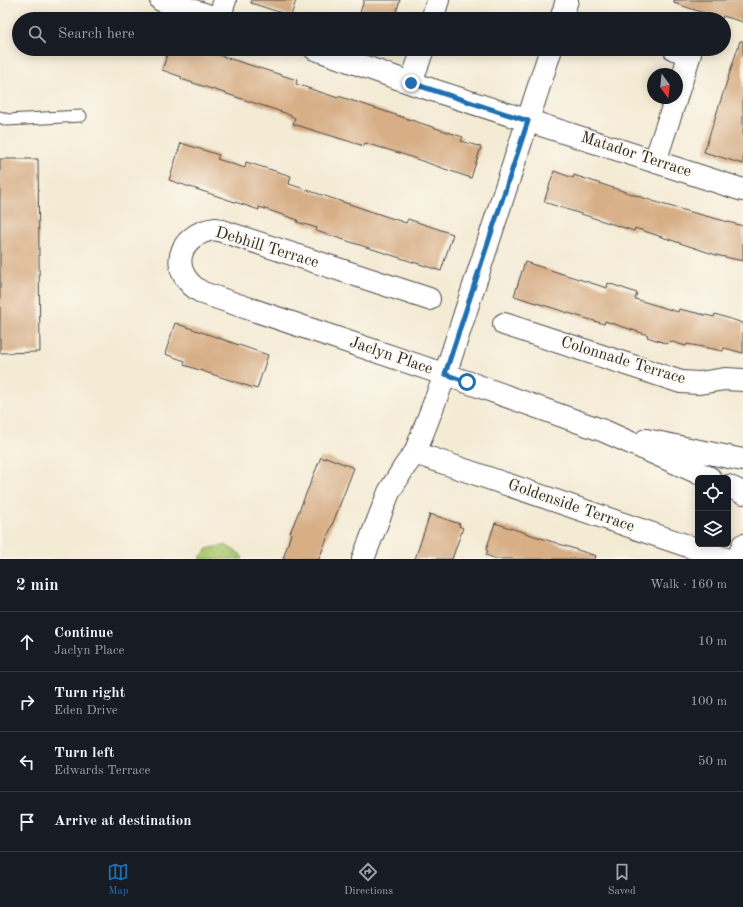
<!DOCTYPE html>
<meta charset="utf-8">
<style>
:root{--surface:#171b24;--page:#20242c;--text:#f1f3f6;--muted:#9ea1a6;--line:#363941;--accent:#1f6fb2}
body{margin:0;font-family:"Old Standard TT",serif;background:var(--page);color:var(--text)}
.controls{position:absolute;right:12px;bottom:12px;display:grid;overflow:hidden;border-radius:6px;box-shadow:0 2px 10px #0003}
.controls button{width:36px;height:36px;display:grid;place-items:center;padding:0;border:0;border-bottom:1px solid var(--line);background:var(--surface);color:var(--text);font:20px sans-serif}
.compass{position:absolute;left:647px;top:68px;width:36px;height:36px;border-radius:50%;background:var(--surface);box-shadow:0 2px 10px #0003;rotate:165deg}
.stop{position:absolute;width:12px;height:12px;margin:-9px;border:3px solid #1f6fb2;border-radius:50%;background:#fff}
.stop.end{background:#1f6fb2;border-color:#fff;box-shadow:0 1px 4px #0008}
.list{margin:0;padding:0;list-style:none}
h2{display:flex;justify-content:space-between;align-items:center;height:52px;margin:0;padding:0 16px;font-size:17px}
h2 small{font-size:13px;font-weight:400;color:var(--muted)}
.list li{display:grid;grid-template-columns:26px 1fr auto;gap:12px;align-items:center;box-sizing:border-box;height:60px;padding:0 16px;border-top:1px solid var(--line)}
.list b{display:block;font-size:15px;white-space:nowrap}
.list p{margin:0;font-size:13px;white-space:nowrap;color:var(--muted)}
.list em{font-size:13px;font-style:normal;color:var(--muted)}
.icon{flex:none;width:22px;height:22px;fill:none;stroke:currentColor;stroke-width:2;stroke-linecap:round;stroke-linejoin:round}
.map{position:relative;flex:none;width:743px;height:559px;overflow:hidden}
.search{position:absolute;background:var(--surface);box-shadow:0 2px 10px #0003;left:12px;right:12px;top:12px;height:44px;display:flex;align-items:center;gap:10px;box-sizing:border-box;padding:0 14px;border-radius:22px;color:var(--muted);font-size:15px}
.sheet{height:292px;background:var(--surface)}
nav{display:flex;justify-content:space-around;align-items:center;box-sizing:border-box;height:56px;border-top:1px solid var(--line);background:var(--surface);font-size:11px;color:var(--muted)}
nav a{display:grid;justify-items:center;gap:2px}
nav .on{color:var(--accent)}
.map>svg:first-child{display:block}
.grass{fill:url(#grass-dots);stroke:#6c7c4f}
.building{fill:#d7ae86}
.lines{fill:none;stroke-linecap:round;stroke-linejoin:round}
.service-casing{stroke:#494844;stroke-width:13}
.minor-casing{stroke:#494844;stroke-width:24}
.service{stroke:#fff;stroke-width:11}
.minor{stroke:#fff;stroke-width:22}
.route{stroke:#1f6fb2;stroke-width:5}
.labels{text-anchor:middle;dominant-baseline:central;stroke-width:3;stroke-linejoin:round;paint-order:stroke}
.street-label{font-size:16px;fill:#2b2b2b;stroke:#fbf7ec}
</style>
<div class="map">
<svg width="743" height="559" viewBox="0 0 743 559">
<defs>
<pattern id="grass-dots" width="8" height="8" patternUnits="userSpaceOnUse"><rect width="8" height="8" fill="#aecc73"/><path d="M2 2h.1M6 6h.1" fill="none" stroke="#96af64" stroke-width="1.8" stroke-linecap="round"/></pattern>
</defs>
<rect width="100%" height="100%" fill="#fbf7ec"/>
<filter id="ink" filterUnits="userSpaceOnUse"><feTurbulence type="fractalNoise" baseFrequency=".025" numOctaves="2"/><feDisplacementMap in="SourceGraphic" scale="8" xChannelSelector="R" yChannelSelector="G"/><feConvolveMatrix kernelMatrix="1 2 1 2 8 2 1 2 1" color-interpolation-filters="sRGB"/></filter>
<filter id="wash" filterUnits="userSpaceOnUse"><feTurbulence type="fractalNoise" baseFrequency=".012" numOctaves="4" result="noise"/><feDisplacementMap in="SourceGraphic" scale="16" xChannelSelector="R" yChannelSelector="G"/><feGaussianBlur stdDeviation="0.9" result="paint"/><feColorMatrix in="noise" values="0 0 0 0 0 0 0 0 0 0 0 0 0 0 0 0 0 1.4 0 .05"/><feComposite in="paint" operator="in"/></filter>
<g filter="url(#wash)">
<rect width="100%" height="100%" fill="#f4ebd5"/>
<!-- grass -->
<path class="grass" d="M225 545 240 554 243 559H199L207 549Z"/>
<g id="blocks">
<!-- building -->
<path class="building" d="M252 0H296L291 16 251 3Z
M364 0H400L394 19H358Z
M674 0H743V22L723 16 722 19 674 3Z
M740 41H743V164L704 152Z
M169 49H193L208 54 209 52 297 80 296 84 338 98V96L463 137 461 141 481 147 471 178 399 153 365 143 364 146 293 124 295 118 285 113 181 79 182 77 162 70Z
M181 143 219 155 217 159 245 168 246 162 291 176 289 184 406 223 408 219 453 234 441 271 316 231 317 228 297 222 298 220 259 207V210L169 180Z
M0 159H38L40 352 0 353Z
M554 171 573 178 574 175 665 205 743 226V261L716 255 635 228 634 231 544 202Z
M525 262 607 288 608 283 637 293 635 299 678 312 679 309 714 317 715 314 743 323V353L724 348 723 351 687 344 686 346 669 341 668 344 647 337 648 335 605 321 604 324 514 296Z
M175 323 268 355 257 389 184 365 185 361 165 354Z
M321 457 325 459 326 457 354 468 319 559H283L291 534 290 533Z
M430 514 460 524 459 526 463 528 452 559H415Z
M495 523 596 556 595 559H496L486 555 488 551 486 550Z"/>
</g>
</g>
<g filter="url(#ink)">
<use href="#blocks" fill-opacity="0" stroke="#494844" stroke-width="1"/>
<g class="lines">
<!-- service casing -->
<g class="service-casing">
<path id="service" d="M0 117 7 120 81 116"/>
</g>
<!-- minor casing -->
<g class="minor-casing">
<path id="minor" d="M161 0 219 19
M219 19 225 0
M432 19 438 0
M561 19 567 0
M315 49 411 83 743 190
M674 49 690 54 677 94
M411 83 423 49
M655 161 676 98
M429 299 216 229C176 233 167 274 203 293L467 382 604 431 710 478
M504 324 681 382 699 383 725 379 743 380
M646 440 743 460
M415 453 726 559
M728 486 743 493
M363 559 389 492 405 466 415 453 445 375 551 49
M738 559 743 545"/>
</g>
<!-- service -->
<use href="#service" class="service"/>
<!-- minor -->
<use href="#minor" class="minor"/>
</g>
</g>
<g class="lines" filter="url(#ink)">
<!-- route -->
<path class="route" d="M411 83 528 121 445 374 467 382"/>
</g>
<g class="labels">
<!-- street labels -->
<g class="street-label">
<text transform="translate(636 155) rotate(18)">Matador Terrace</text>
<text transform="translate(267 248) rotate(17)">Debhill Terrace</text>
<text transform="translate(391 356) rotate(19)">Jaclyn Place</text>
<text transform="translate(623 361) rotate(17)">Colonnade Terrace</text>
<text transform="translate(571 506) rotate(19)">Goldenside Terrace</text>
</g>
</g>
</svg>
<div class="controls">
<button><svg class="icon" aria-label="locate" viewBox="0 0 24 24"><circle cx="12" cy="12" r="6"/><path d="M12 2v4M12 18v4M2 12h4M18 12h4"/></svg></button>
<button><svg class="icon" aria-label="layers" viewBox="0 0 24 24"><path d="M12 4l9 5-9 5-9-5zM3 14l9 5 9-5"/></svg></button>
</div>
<svg class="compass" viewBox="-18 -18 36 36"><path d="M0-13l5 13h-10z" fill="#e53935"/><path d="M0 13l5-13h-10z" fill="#9ea1a6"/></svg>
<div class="stop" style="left:467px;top:382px"></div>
<div class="stop end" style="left:411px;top:83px"></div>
<div class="search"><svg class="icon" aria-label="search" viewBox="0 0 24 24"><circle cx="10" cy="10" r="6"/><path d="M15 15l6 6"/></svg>Search here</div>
</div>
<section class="sheet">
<h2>2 min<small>Walk · 160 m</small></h2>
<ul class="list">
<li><svg class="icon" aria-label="ahead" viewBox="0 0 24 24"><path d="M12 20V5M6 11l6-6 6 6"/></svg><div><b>Continue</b><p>Jaclyn Place</p></div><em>10 m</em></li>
<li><svg class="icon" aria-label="right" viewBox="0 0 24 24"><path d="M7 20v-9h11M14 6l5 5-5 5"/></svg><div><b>Turn right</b><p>Eden Drive</p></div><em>100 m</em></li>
<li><svg class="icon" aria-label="left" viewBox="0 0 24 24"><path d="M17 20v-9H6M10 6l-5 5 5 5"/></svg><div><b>Turn left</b><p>Edwards Terrace</p></div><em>50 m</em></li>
<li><svg class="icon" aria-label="arrive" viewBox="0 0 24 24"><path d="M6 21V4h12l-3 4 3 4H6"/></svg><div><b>Arrive at destination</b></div></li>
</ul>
</section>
<nav>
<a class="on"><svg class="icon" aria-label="map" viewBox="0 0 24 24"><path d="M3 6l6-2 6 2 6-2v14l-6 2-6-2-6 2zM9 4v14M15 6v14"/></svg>Map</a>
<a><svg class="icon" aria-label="directions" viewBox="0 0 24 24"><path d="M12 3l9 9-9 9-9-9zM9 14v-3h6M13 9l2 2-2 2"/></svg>Directions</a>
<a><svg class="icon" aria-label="saved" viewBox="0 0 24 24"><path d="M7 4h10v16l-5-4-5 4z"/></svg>Saved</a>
</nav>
